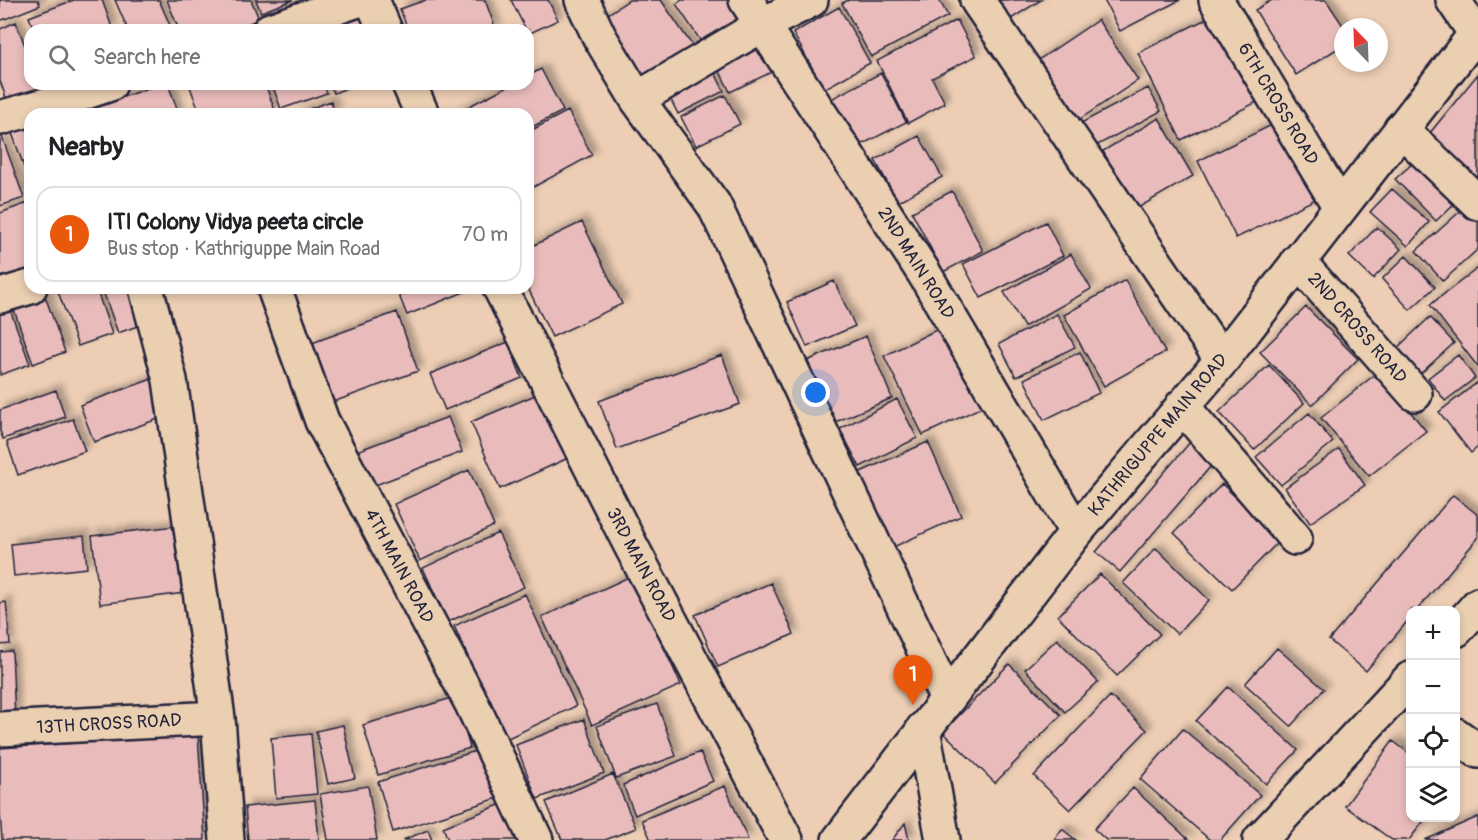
<!DOCTYPE html>
<meta charset="utf-8">
<style>
:root{--surface:#fff;--page:#f2f2f2;--text:#202124;--muted:#757577;--line:#e0e0e0;--accent:#ea580c}
body{margin:0;font-family:Pangolin,sans-serif;background:var(--page);color:var(--text)}
.controls{position:absolute;right:18px;bottom:18px;display:grid;overflow:hidden;border-radius:12px;box-shadow:0 3px 9px #0003}
.controls button{width:54px;height:54px;display:grid;place-items:center;padding:0;border:0;border-bottom:2px solid var(--line);background:var(--surface);color:var(--text);font:30px sans-serif}
.compass{position:absolute;left:1334px;top:18px;width:54px;height:54px;border-radius:50%;background:var(--surface);box-shadow:0 3px 9px #0003;rotate:337deg}
.you{position:absolute;left:816px;top:393px;width:21px;height:21px;margin:-15px;border:4px solid #fff;border-radius:50%;background:#1a73e8;box-shadow:0 0 0 9px #1a73e833}
.badge{display:grid;place-items:center;width:39px;height:39px;border-radius:50%;background:var(--accent);color:#fff;font-size:20px;font-weight:700}
.pin{position:absolute;translate:-50% -50px;filter:drop-shadow(0 2px 3px #0008)}
.pin::after{content:'';position:absolute;top:32px;width:21px;height:18px;background:inherit;clip-path:polygon(0 0,100% 0,50% 100%)}
.list{margin:0;padding:0;list-style:none}
h2{display:flex;justify-content:space-between;align-items:center;height:78px;margin:0;padding:0 24px;font-size:26px}
h2 small{font-size:20px;font-weight:400;color:var(--muted)}
.list li{display:grid;grid-template-columns:39px 1fr auto;gap:18px;align-items:center;box-sizing:border-box;height:96px;margin:0 12px 12px;padding:0 12px;border:2px solid var(--line);border-radius:18px}
.list b{display:block;font-size:22px;white-space:nowrap}
.list p{margin:0;font-size:20px;white-space:nowrap;color:var(--muted)}
.list em{font-size:20px;font-style:normal;color:var(--muted)}
.icon{flex:none;width:33px;height:33px;fill:none;stroke:currentColor;stroke-width:2;stroke-linecap:round;stroke-linejoin:round}
.map{position:relative;flex:none;width:1478px;height:840px;overflow:hidden}
.search{position:absolute;background:var(--surface);box-shadow:0 3px 9px #0003;left:24px;top:24px;width:510px;height:66px;display:flex;align-items:center;gap:15px;box-sizing:border-box;padding:0 21px;border-radius:18px;color:var(--muted);font-size:22px}
.panel{position:absolute;background:var(--surface);box-shadow:0 3px 9px #0003;left:24px;top:108px;width:510px;height:186px;border-radius:18px}
.map>svg:first-child{display:block}
.building{fill:#e9bcbb;stroke:#22223b;stroke-width:1.5;filter:url(#shadow)}
.lines{fill:none;stroke-linecap:round;stroke-linejoin:round}
.minor-casing{stroke:#22223b;stroke-width:38}
.secondary-casing{stroke:#22223b;stroke-width:38}
.minor{stroke:#eacfb1;stroke-width:33}
.secondary{stroke:#eacfb1;stroke-width:33}
.labels{text-anchor:middle;dominant-baseline:central;stroke-width:6;stroke-linejoin:round;paint-order:stroke}
.street-label{font-size:18px;fill:#22223b;stroke:#eacfb1}
</style>
<div class="map">
<svg width="1478" height="840" viewBox="0 0 1478 840">
<defs>
<filter id="shadow"><feDropShadow dx="5.5" dy="-5.5" stdDeviation="3" flood-color="#0004"/></filter>
</defs>
<rect width="100%" height="100%" fill="#edceb5"/>
<filter id="ink" filterUnits="userSpaceOnUse"><feTurbulence type="fractalNoise" baseFrequency=".0167" numOctaves="2"/><feDisplacementMap in="SourceGraphic" scale="12" xChannelSelector="R" yChannelSelector="G"/><feConvolveMatrix kernelMatrix="1 2 1 2 8 2 1 2 1" color-interpolation-filters="sRGB"/></filter>
<g filter="url(#ink)">
<!-- building -->
<path class="building" d="M0 0H38L40 5 0 21Z
M74 0H102L113 30H34L29 17Z
M115 0H159L172 30H128Z
M167 0H251L259 19 232 30H179Z
M256 0H293L261 12Z
M426 0H485L496 30H408L400 9Z
M511 0H548L558 20 528 34V30H526Z
M629 0H661L698 54 644 90 598 21Z
M682 0H738L747 13 702 43 676 4Z
M849 0H939L948 16 871 57 842 3Z
M988 0H1041L1003 24Z
M1104 0H1180L1120 31Z
M1272 0H1326L1344 27 1343 45 1296 75 1255 10Z
M839 7 870 63 824 89 793 33Z
M368 12 375 30H319Z
M1214 15 1257 102 1181 140 1138 53Z
M957 20 976 56 932 78 945 103 908 123 877 61Z
M1098 20 1138 80 1074 123 1034 63Z
M16 22 30 59V84H39L43 94 9 106 0 81V29Z
M761 39 776 70 730 92 715 61Z
M541 69 563 111 528 129V114H454L512 84H528V76Z
M713 69 724 91 678 114 667 92Z
M881 73 906 122 855 148 831 99Z
M1478 74V181L1425 139Z
M159 84H168L179 114H99L96 107Z
M189 84H265L276 113 200 114Z
M272 84H323L327 93 281 109Z
M330 84H357L334 93Z
M1148 88 1161 111 1094 147 1081 123Z
M725 95 740 124 696 146 681 117Z
M331 101 335 114H295Z
M568 111 592 155 528 190V132Z
M1159 118 1193 176 1136 209 1103 151Z
M1280 121 1318 198 1236 238 1198 161Z
M30 127V184L12 133Z
M0 131 24 198 0 206Z
M919 136 942 177 898 202 875 160Z
M1420 157 1460 198 1436 221 1395 179Z
M1392 189 1429 222 1408 246 1370 212Z
M952 191 983 251 943 272 912 212Z
M28 203 30 210V270L0 280V213Z
M1465 207 1478 221V249L1443 281 1416 251Z
M582 222 622 304 552 337 528 288V248Z
M1046 222 1063 256 981 298 963 264Z
M1377 227 1401 249 1373 279 1349 256Z
M1071 254 1091 289 1024 327 1004 292Z
M1406 256 1435 287 1410 310 1382 279Z
M1478 268V367L1430 305Z
M1125 280 1165 352 1104 386 1064 315Z
M834 281 855 326 807 347 787 302Z
M60 288H96L112 334 78 346 57 289Z
M102 288H134L146 323 118 333Z
M396 288H474L407 315Z
M45 296 65 352 33 364 13 307Z
M9 307 30 364 0 375V310Z
M1306 307 1358 359 1312 405 1260 352Z
M397 312 418 371 333 402 312 343Z
M1057 314 1075 347 1016 377 999 344Z
M1430 317 1454 343 1419 375 1395 350Z
M944 326 984 406 923 435 884 356Z
M866 336 892 398 833 423 807 361Z
M508 342 522 378 445 410 430 374Z
M1080 352 1099 393 1044 420 1024 379Z
M722 355 740 404 617 449 599 401Z
M1458 355 1475 378 1445 401 1428 378Z
M1269 365 1304 403 1254 450 1219 412Z
M1378 372 1426 431 1369 476 1321 418Z
M155 378 169 415 94 442 80 405Z
M1478 382V447L1471 453 1439 412Z
M56 390 65 417 3 439 0 431V410Z
M540 393 568 458 500 489 471 422Z
M897 399 917 438 860 467 840 429Z
M1309 413 1333 442 1281 485 1256 457Z
M448 417 462 452 370 487 357 451Z
M73 419 85 451 18 475 7 442Z
M1192 440 1216 460 1120 572 1096 552Z
M928 442 961 516 889 549 856 474Z
M1339 449 1365 485 1310 523 1285 488Z
M469 470 494 526 420 561 394 504Z
M1222 484 1280 540 1232 589 1174 533Z
M1453 495 1478 515V538L1417 610H1410V618L1366 671 1329 640Z
M184 525 192 592 100 604 92 536Z
M498 533 524 587 448 622 423 568Z
M84 536 87 568 14 576 11 544Z
M1156 548 1209 600 1177 634 1123 583Z
M1100 574 1160 634 1117 676 1058 616Z
M631 576 681 685 592 725 542 617Z
M771 583 794 634 718 667 695 615Z
M525 594 576 706 506 739 454 626Z
M6 602 10 644 0 645V603Z
M1057 639 1098 682 1065 712 1025 669Z
M1277 648 1324 689 1291 726 1245 684Z
M12 651 15 720 0 721V652Z
M1009 664 1061 715 995 783 943 732Z
M1228 687 1298 750 1266 784 1196 721Z
M1110 696 1147 730 1070 810 1034 776Z
M455 697 470 748 378 775 363 725Z
M657 704 676 756 616 778 597 726Z
M584 719 604 773 537 799 516 745Z
M343 725 355 778 328 784 316 731Z
M1183 729 1260 795 1220 840H1210L1140 779Z
M311 734 317 794 276 798 271 738Z
M198 735 205 840H2L0 813V748Z
M1393 741 1410 754V818H1426L1409 840H1392L1345 806Z
M482 749 498 798 393 832 378 782Z
M700 752 713 781 635 815 623 785Z
M613 774 636 828 605 840H562L546 802Z
M368 786 377 840H328L320 794Z
M725 786 748 840H651L642 820Z
M1133 788 1189 840H1106L1094 829Z
M315 800 319 840H248L245 807Z
M502 804 516 840H448L443 827Z
M1478 817V840H1425Z
M905 823 909 840H892Z
M1062 829 1076 840H1054Z
M428 830 432 840H403Z"/>
<g class="lines">
<!-- minor casing -->
<g class="minor-casing">
<path id="minor" d="M372 0 385 30
M582 0 599 36 637 99 714 205 947 699
M746 0 924 273 1076 532
M977 0 1222 360
M1216 0 1340 207
M1453 0 1476 34
M270 30 358 0
M409 84 422 114
M637 99 762 25 811 0
M0 118 60 101 110 84
M1401 129 1478 203
M1298 261 1415 394
M146 288 170 380 218 718 227 840
M274 288 322 421 471 702 536 840
M500 288 630 544 786 840
M0 296 30 287
M1182 406 1295 538
M1456 630 1478 605
M0 729 218 718
M923 729 943 840
M1456 735 1478 751
M1260 840 1410 679"/>
</g>
<!-- secondary casing -->
<g class="secondary-casing">
<path id="secondary" d="M839 840 1076 532 1222 360 1478 31"/>
</g>
<!-- minor -->
<use href="#minor" class="minor"/>
<!-- secondary -->
<use href="#secondary" class="secondary"/>
</g>
</g>
<g class="labels">
<!-- street labels -->
<g class="street-label">
<text transform="translate(1278 104) rotate(59)">6TH CROSS ROAD</text>
<text transform="translate(916 263) rotate(58)">2ND MAIN ROAD</text>
<text transform="translate(1357 328) rotate(49)">2ND CROSS ROAD</text>
<text transform="translate(1158 435) rotate(-50)">KATHRIGUPPE MAIN ROAD</text>
<text transform="translate(641 565) rotate(62)">3RD MAIN ROAD</text>
<text transform="translate(399 566) rotate(62)">4TH MAIN ROAD</text>
<text transform="translate(109 724) rotate(-3)">13TH CROSS ROAD</text>
</g>
</g>
</svg>
<div class="controls">
<button>+</button>
<button>−</button>
<button><svg class="icon" aria-label="locate" viewBox="0 0 24 24"><circle cx="12" cy="12" r="6"/><path d="M12 2v4M12 18v4M2 12h4M18 12h4"/></svg></button>
<button><svg class="icon" aria-label="layers" viewBox="0 0 24 24"><path d="M12 4l9 5-9 5-9-5zM3 14l9 5 9-5"/></svg></button>
</div>
<svg class="compass" viewBox="-18 -18 36 36"><path d="M0-13l5 13h-10z" fill="#e53935"/><path d="M0 13l5-13h-10z" fill="#757577"/></svg>
<div class="you"></div>
<div class="pin badge" style="left:913px;top:705px">1</div>
<div class="search"><svg class="icon" aria-label="search" viewBox="0 0 24 24"><circle cx="10" cy="10" r="6"/><path d="M15 15l6 6"/></svg>Search here</div>
<section class="panel">
<h2>Nearby<small></small></h2>
<ul class="list">
<li><span class="badge">1</span><div><b>ITI Colony Vidya peeta circle</b><p>Bus stop · Kathriguppe Main Road</p></div><em>70 m</em></li>
</ul>
</section>
</div>
